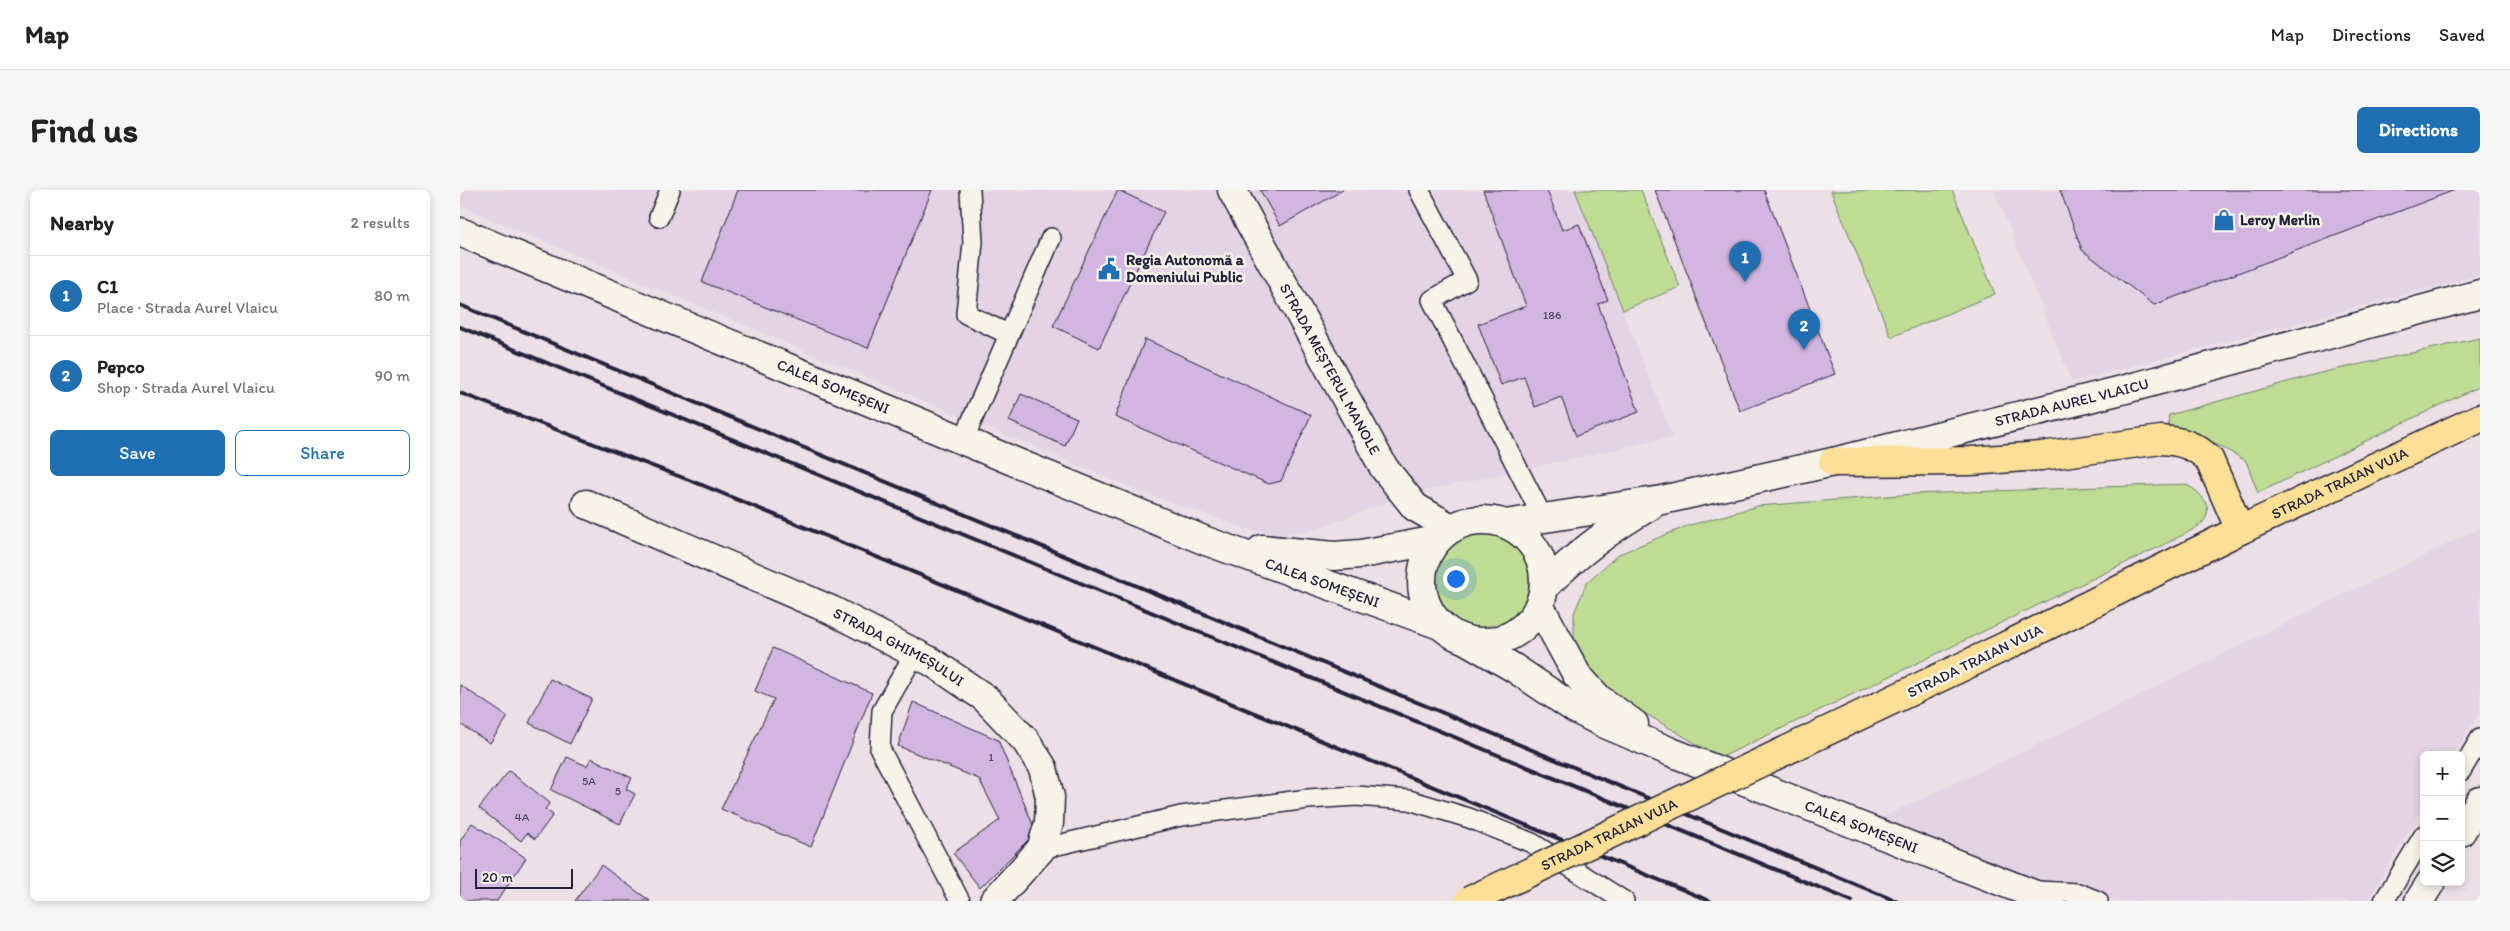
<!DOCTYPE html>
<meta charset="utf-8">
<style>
:root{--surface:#fff;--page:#f6f6f6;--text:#222;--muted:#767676;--line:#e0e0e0;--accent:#1f6fb2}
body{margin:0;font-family:Itim,sans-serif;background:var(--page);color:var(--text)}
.controls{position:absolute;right:15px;bottom:15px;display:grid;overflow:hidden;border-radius:8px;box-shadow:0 2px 8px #0003}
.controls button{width:45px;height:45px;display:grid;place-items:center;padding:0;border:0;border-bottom:1px solid var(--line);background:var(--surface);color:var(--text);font:25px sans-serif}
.scale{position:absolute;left:15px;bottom:12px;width:98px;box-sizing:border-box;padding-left:5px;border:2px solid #22223b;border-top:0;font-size:14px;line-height:18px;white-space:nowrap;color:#22223b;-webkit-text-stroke:4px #f7f3e8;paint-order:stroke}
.you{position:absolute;left:995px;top:388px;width:18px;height:18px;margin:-12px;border:4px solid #fff;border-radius:50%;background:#1a73e8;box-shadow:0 0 0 8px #1a73e833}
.badge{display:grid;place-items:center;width:32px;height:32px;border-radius:50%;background:var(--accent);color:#fff;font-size:16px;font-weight:700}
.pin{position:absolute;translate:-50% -41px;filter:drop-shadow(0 1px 2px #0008)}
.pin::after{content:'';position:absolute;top:26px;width:18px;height:15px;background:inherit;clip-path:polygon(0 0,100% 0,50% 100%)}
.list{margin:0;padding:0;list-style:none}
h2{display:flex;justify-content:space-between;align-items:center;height:65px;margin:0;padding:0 20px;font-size:21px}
h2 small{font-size:16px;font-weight:400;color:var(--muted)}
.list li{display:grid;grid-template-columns:32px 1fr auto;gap:15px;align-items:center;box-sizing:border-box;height:80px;padding:0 20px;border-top:1px solid var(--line)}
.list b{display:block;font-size:19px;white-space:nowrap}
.list p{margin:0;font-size:16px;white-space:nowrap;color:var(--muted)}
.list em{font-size:16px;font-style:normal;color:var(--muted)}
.actions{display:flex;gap:10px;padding:15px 20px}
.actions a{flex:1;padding:11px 0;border:1px solid var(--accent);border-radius:8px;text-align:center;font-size:18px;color:var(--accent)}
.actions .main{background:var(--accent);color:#fff}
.icon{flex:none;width:28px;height:28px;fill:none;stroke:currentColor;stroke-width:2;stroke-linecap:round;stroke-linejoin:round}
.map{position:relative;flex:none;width:2020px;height:711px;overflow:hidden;border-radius:8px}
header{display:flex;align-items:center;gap:30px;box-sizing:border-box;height:70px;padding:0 25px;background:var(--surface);border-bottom:1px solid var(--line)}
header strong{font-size:24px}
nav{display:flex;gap:28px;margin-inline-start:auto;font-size:18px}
.intro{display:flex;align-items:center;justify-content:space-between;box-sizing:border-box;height:120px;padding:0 30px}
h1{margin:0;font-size:35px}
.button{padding:12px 22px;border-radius:8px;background:var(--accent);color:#fff;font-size:18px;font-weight:700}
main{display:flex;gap:30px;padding:0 30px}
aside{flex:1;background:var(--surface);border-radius:8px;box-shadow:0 2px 8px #0003}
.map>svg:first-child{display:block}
.built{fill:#e4d3e4}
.green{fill:#bedc94;stroke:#707f68}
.building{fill:#d3b5e1;stroke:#22223b}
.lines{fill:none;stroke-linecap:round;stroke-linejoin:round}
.lane-casing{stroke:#22223b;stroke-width:22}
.street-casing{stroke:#22223b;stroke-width:31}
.secondary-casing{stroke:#22223b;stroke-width:31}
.primary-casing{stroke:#22223b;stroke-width:31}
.lane{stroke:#f7f3e8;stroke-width:19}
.street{stroke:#f7f3e8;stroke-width:28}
.secondary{stroke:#f7f3e8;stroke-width:28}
.primary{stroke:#fbdf96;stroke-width:28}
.rail{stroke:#22223b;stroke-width:4}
.primary-bridge-casing{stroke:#22223b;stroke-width:31;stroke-linecap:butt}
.primary-bridge{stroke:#fbdf96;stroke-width:28}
.labels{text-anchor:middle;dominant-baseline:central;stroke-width:5;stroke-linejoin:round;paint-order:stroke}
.number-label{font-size:12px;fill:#4e4764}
.poi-label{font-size:15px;font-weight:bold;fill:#22223b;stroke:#f7f3e8;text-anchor:start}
.street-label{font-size:15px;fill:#22223b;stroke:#f7f3e8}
</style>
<header>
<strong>Map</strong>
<nav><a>Map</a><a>Directions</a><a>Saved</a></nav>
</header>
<div class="intro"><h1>Find us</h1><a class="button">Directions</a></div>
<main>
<aside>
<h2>Nearby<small>2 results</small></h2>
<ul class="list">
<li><span class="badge">1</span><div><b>C1</b><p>Place · Strada Aurel Vlaicu</p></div><em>80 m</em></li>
<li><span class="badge">2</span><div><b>Pepco</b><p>Shop · Strada Aurel Vlaicu</p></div><em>90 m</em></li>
</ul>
<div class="actions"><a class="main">Save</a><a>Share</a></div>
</aside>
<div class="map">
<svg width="2020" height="711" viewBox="0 0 2020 711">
<rect width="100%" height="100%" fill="#ece0e6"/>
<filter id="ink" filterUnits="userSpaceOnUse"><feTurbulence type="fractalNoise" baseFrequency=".02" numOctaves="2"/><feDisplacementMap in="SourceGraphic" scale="10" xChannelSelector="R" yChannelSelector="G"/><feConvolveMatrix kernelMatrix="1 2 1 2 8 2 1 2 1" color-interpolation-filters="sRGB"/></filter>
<g filter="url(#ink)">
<!-- built -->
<path class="built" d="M0 0H1115L1213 247 945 305 858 339 826 344 793 341 679 301 0 16Z
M1534 0H2020V85L1612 192Z
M2020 338V522L1993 565H1964V615L1908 711H1631L1420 628 1604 542Z"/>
<!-- green -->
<path class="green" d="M1115 0H1181L1220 97 1163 120Z
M1492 0 1535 104 1431 147 1371 1Z
M2020 148V196L1798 303 1786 271 1755 253 1716 242 1708 234 1709 225 1860 183Z
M1725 294C1738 300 1756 316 1743 332 1737 339 1714 349 1705 354L1260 568 1166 512 1138 490 1114 458V423L1127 392 1159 364 1227 336 1298 316 1454 304Z
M972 391a50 50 0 1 1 100 0a50 50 0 1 1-100 0Z"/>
<!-- building -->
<path class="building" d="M278 0H472L408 158 242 92Z
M658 0 704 22 639 158 593 136Z
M800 0H883L820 36Z
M1023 0H1087L1102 40 1119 34 1148 110 1138 114 1179 222 1116 246 1101 207 1075 217 1064 187 1041 195 1018 134 1066 116Z
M1195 0H1304L1375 184 1280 221Z
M1600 0H1995L1694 115 1622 60Z
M685 149 851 225 821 291 809 294 655 227Z
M561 204 617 228 605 256 549 231Z
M313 458 412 503 351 657 261 619 314 509 295 501Z
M90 489 132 509 110 554 69 533Z
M0 495 48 527 30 553 0 534Z
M453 512 538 550 576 642 520 698 493 663 540 630 519 589 438 556Z
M107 567 127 576 131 568 172 588 166 599 175 604 160 634 91 600Z
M49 581 90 613 85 619 93 625 75 649 67 643 61 651 19 618Z
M12 633 66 668 37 711H0V651Z
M141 675 190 711H115Z"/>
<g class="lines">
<!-- lane casing -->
<g class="lane-casing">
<path id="lane" d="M510 0 513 52 506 124 548 144
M959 0 1007 90 972 110 1083 328
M199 27 210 0
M503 251 591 48
M455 463 422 521 420 559 500 711
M2001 581 2020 549
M581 659 721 626 848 609 896 606 949 610 1009 628 1072 653 1164 711
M1578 701 1618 703 1638 711
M1924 711 1964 645"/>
</g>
<!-- street casing -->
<g class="street-casing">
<g id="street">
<path id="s1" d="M126 314 371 420 472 472 525 508 566 551 583 578 590 607 589 633 581 659 534 711"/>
</g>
</g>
<!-- secondary casing -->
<g class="secondary-casing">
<g id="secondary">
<path id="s2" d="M772 0 924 278 955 317 991 338"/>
<path id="s3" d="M0 42 746 351 980 435"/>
<circle cx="1023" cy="391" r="61"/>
<path id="s4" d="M1045 334 1202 310 1373 272 1666 199 2020 104"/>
<path d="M802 359 874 366 901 364 977 350"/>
<path d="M1084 397C1116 365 1151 338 1190 316"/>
<path d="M1079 415 1117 485 1139 509 1174 534"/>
<path id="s5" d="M1004 449 1054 478 1115 519 1143 533 1211 562 1591 711"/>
<path d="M2001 642 2020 611"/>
<path d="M1959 711 1971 692"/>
</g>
</g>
<!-- primary casing -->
<g class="primary-casing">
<g id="primary">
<path d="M1373 272 1511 271 1581 266 1701 250C1720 251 1735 255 1749 269L1780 340"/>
<path id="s6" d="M1548 455 1780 340 2020 228"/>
</g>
</g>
<!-- lane -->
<use href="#lane" class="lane"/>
<!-- street -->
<use href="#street" class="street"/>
<!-- secondary -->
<use href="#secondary" class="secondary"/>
<!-- primary -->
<use href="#primary" class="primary"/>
<!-- rail -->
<path class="rail" d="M0 115 1436 711
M0 137 1392 711
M0 203 242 295 1250 711"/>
<!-- primary-bridge casing -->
<g class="primary-bridge-casing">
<g id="primary-bridge">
<path id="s7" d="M1009 711 1548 455"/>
</g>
</g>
<!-- primary-bridge -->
<use href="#primary-bridge" class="primary-bridge"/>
</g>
</g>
<!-- icons -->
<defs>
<g id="shop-bare" transform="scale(1.725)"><path d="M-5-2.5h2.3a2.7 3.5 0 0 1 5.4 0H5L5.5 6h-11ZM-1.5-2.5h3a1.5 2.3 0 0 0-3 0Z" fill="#1f6fb2" stroke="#f7f3e8" stroke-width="2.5" paint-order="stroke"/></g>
<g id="civic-bare" transform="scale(1.725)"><path d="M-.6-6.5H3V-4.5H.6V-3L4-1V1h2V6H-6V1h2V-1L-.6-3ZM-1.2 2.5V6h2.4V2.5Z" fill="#1f6fb2" stroke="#f7f3e8" stroke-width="2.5" paint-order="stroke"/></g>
</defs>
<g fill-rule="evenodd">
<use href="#shop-bare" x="1764" y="30"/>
<use href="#civic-bare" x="649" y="79"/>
</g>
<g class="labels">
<!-- number labels -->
<g class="number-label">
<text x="1092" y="125">186</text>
<text x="531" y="567">1</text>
<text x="129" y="591">5A</text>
<text x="158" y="601">5</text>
<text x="62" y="627">4A</text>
</g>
<!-- poi labels -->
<g class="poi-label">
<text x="1780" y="30">Leroy Merlin</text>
<text x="666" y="70">Regia Autonomă a<tspan x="666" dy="17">Domeniului Public</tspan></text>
</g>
<!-- street labels -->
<g class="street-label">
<text stroke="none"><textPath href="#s2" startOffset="204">STRADA MEȘTERUL MANOLE</textPath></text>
<text stroke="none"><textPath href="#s3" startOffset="404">CALEA SOMEȘENI</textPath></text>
<text stroke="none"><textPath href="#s4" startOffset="580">STRADA AUREL VLAICU</textPath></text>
<text stroke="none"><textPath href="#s6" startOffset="369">STRADA TRAIAN VUIA</textPath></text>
<text stroke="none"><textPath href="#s3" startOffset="931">CALEA SOMEȘENI</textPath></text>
<text stroke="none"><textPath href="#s1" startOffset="344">STRADA GHIMEȘULUI</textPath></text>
<text transform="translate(1515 471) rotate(-26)">STRADA TRAIAN VUIA</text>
<text stroke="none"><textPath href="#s5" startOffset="441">CALEA SOMEȘENI</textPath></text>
<text stroke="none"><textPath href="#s7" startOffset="155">STRADA TRAIAN VUIA</textPath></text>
</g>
</g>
</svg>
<div class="controls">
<button>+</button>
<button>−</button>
<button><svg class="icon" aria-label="layers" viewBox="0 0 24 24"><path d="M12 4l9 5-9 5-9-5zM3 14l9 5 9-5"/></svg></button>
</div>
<div class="scale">20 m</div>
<div class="you"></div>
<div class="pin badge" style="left:1285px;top:92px">1</div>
<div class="pin badge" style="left:1344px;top:160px">2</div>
</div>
</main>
